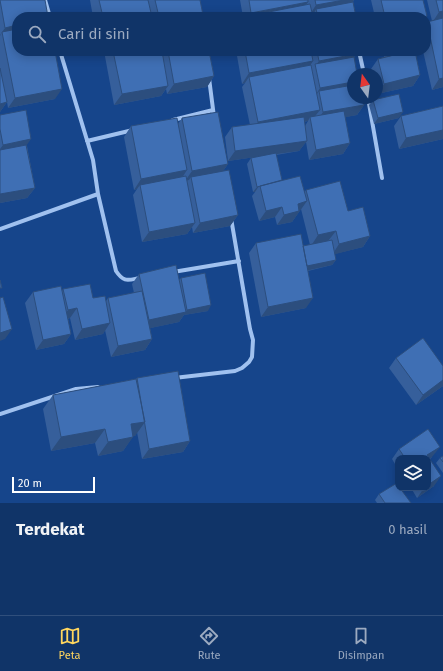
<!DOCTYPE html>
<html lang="id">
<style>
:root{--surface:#103468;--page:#193c6e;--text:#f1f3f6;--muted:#9caac0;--line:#304f7c;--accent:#ffd65e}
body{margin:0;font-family:"Fira Sans",sans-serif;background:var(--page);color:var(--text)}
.controls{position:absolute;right:12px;bottom:12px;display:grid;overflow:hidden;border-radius:8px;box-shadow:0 2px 10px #0003}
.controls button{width:36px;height:36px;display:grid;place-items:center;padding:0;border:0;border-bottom:1px solid var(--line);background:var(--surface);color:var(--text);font:20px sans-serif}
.compass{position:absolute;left:347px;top:68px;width:36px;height:36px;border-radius:50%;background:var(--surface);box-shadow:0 2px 10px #0003;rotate:346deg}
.scale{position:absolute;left:12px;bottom:10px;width:83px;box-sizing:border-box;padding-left:4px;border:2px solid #fff;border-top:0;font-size:11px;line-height:14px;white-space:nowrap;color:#fff;-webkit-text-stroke:3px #16458b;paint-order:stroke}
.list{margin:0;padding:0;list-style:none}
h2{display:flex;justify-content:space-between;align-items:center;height:52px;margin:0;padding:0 16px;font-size:17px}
h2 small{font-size:13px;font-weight:400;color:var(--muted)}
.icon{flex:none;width:22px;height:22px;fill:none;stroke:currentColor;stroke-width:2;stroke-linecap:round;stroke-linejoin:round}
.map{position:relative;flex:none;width:443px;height:503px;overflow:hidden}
.search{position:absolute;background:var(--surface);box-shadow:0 2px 10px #0003;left:12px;right:12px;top:12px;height:44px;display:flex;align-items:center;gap:10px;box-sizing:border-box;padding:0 14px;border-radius:16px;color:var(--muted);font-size:15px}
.sheet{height:112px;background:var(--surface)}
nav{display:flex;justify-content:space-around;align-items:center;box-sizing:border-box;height:56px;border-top:1px solid var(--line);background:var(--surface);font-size:11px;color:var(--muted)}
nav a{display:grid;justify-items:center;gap:2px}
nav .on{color:var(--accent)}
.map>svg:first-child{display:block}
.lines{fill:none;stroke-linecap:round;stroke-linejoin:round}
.street{stroke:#a0c1ef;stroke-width:4}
.wall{fill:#365f9b;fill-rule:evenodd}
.shaded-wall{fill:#2c4e7e}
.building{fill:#3f6fb4;stroke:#2c4e7e}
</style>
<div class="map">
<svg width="443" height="503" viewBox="0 0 443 503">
<rect width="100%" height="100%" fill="#16458b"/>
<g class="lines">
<!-- street -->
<path class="street" d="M45 0 50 17
M359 51 364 74
M209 78 214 117
M368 98 382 178
M173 120 213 110
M87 141 133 130
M98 194 116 271C124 283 128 280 140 278
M0 229 98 194 93 160 60 51
M173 272 239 261
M174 378 235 371 242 368 249 362 252 357 253 340 250 329 231 218
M0 414 76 389 98 387"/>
</g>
<!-- wall -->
<path class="wall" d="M0 0 17 17 55 99 8 108 7 102 0 112Z
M90 0H200L202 17H93Z
M240 0H354L353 2 356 17H243Z
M371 0H423L427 16 426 17H375Z
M427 0H443V87L432 90 423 51H426V23L427 22 432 21Z
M104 51H209L214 76 207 87 167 94 166 89 161 96 114 105Z
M239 51H356V54L354 57 353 74 364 105 357 115 345 117 350 143 343 154 309 160 306 142 299 151 276 155 282 180 304 193 306 190 348 211 370 236 363 247 334 254 336 260 332 265 308 271 306 308 261 317 249 253 256 243 303 246 310 245 301 209 292 222 277 225 275 217 259 221 252 196 255 192H253L247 164 251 158 255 157 228 161 225 137 232 127 250 125 242 87 245 83 242 84 237 56 239 53ZM308 121 305 126 304 122Z
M383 51H415L420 75 413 86 377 94V74H372L371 69 378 59 384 57Z
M373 100 399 118 374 124 369 105Z
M443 106V139L399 149 394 126 401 116Z
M0 115 27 146 35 188 27 198 0 203Z
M182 118 228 164 223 171 238 215 230 226 193 233 192 227 187 234 142 242 133 195 137 189 134 190 124 137 131 126 178 124Z
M139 274 179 280 181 278 208 311 184 315 179 322 150 328 152 339 145 350 111 357 105 330 103 334 75 340 70 318 68 319 71 334 64 344 36 350 25 303 33 292 62 291 63 289 93 298 106 301 108 298 134 293 132 284Z
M396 358 443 386 416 405 389 368Z
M137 378 190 441 183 452 142 459 137 432 135 436H133L123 451 98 456 95 443 51 451 43 409 53 395 136 379Z
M399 449 432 457 430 459 434 486 417 498 411 488H428V458H398V469L392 459Z
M443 456V473L436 463 440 458Z
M379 494 411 503H377L375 500Z"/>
<!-- shaded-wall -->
<path class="shaded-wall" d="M344 0H354L349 8 316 9 313 15 309 16 316 5Z
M308 2 301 12 249 17 251 13Z
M443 11V20L432 23 439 12Z
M17 25V34L2 32 0 36V35L5 28Z
M356 54 349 64 316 65 319 61Z
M313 61 306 72 249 77 245 83 242 84 249 73Z
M420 75 413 86 377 94 384 84Z
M214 76 207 87 167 94 174 84Z
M443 78V87L432 90 439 79Z
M353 82V89L319 91 314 98 313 99 320 88Z
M168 86 161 96 114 105 122 94Z
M62 89 55 99 8 108 15 98Z
M7 102 0 112V104Z
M364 105 357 115 316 123 323 112Z
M320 110 312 120 310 117 308 121 251 132 258 122Z
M403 112 399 118 374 124 378 118Z
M443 130V139L399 149 406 138Z
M31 139 24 149 0 154V149L3 145Z
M307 141 299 151 228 161 235 151Z
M350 143 343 154 309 160 316 150Z
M228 164 221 174 191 177 189 180 185 181 192 171Z
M187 170 180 181 140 185 137 189 134 190 141 179Z
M259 186 255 192H253L257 187Z
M35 188 27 198 0 203V194Z
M307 201 292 222 277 225 284 215 298 204Z
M282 207 275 217 259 221 266 211Z
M238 215 230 226 193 233 200 223Z
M195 223 187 234 142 242 149 232Z
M336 231 328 241 311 246 318 235Z
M370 236 363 247 332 255 339 244Z
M336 260 332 265 301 272 305 266Z
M313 298 306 308 261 317 268 307Z
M211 305 208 311 184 315 179 322 142 330 149 320 185 312 187 310Z
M77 308 70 318 60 321 68 310Z
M110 323 103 334 75 340 82 329Z
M12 329 5 339 0 341V333Z
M71 334 64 344 36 350 43 340Z
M152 339 145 350 111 357 118 346Z
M443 380V386L416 405 423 395Z
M145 422 135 436 121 438 131 424Z
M105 429 95 443 51 451 61 437Z
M133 437 123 451 98 456 108 442Z
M190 441 183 452 142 459 149 449Z
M440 447 432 457 428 460 427 455Z
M441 476 434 486 417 498 424 488H428V485Z"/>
<!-- building -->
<path class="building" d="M0 0H45L48 17H17V25L5 28Z
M99 0H148L152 17H103Z
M155 0H200L203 15 196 17H159Z
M249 0H308V2L251 13Z
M315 0H344L316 5Z
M381 0H423L427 16 424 17H385Z
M436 0H443V11L439 12Z
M353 2 356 17H318L316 9Z
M310 4 313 17H243Z
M443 18V78L439 79 427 22Z
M17 29V51H55L62 89 15 98 2 32Z
M113 51H162L168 86 122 94Z
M168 51H209L214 76 174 84Z
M245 51H311L313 61 249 73Z
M317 51H356V54L319 61Z
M388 51H410L389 56Z
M410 51H415L420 75 384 84 378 59Z
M354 57 357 74H353V82L320 88 315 64Z
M311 65 320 110 258 122 249 77Z
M0 68 7 102 0 104Z
M353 85V98H363L364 105 323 112 319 91Z
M399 94 403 112 378 118 373 100Z
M443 106V130L406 138 401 116Z
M26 110 31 139 3 145 0 129V115Z
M344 111 350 143 316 150 310 117Z
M218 112 228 164 192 171 182 118Z
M304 117 307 141 235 151 232 127Z
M177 118 187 170 141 179 131 126Z
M26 145 35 188 0 194V150Z
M276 153 282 180 257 187 251 158Z
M229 170 238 215 200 223 191 177Z
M186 176 195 223 149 232 140 185Z
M300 176 307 201 298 204 299 211 284 215 282 207 266 211 260 186Z
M340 181 348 211 363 207 370 236 339 244 336 231 318 235 306 190Z
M301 234 313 298 268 307 256 243Z
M332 240 336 260 307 266 303 246Z
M176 265 186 312 149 320 139 274Z
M205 273 211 305 187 310 181 278Z
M0 280 2 288H0Z
M90 284 93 298 105 296 110 323 82 329 77 308 68 310 63 289Z
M61 286 71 334 43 340 33 292Z
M142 291 152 339 118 346 108 298Z
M3 297 12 329 0 333V298Z
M423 338 443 366V380L423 395 396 358Z
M178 371 190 441 149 449 137 378Z
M136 379 145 422 131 424 133 437 108 442 105 429 61 437 53 395Z
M428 429 440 447 427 455 441 476 428 485V458H405L399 449Z
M443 456V462L440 458Z
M397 483 398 485V488H400L411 503H385L379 494Z"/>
</svg>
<div class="controls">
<button><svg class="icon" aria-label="layers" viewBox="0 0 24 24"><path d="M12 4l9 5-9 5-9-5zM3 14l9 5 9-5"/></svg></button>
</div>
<svg class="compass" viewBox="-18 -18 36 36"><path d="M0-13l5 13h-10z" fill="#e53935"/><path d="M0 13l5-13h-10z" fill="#9caac0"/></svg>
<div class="scale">20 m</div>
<div class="search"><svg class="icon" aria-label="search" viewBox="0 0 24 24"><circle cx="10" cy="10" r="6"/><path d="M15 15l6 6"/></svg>Cari di sini</div>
</div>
<section class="sheet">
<h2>Terdekat<small>0 hasil</small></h2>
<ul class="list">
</ul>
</section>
<nav>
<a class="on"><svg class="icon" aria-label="map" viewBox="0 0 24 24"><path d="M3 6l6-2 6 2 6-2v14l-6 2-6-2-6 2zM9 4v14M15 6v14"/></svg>Peta</a>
<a><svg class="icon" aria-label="directions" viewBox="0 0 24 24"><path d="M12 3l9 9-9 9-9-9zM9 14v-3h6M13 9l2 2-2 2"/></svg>Rute</a>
<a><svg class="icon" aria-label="saved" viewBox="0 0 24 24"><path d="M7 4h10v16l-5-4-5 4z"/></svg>Disimpan</a>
</nav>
